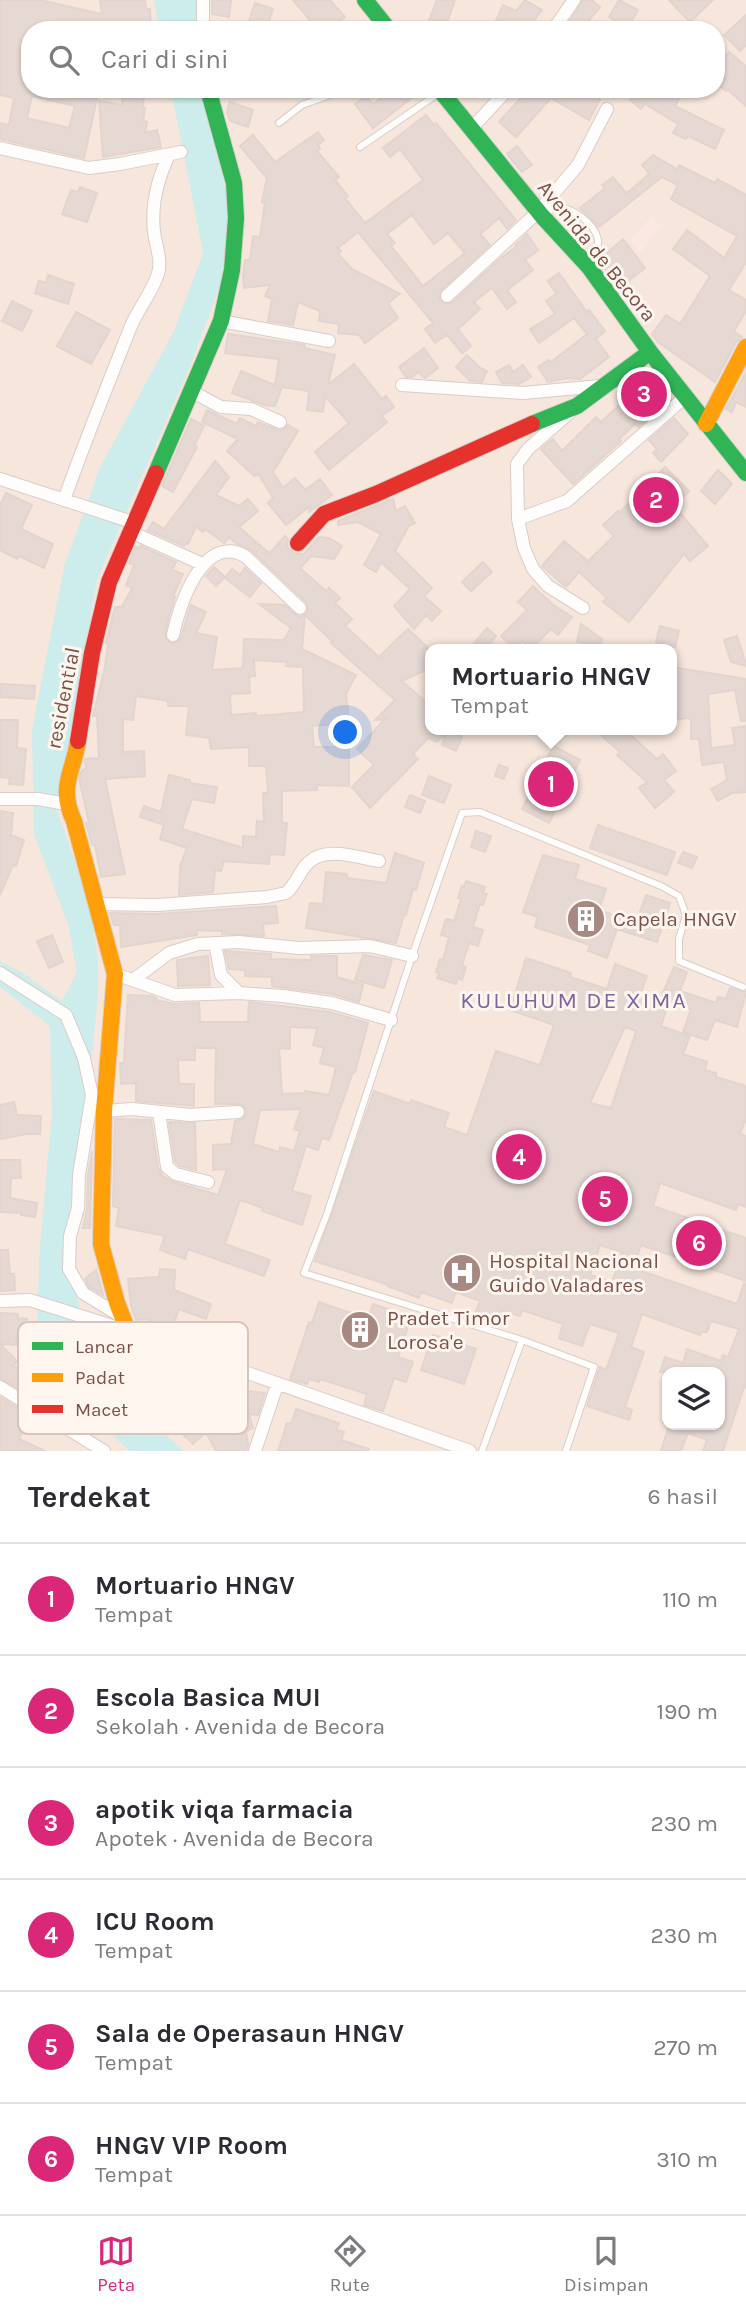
<!DOCTYPE html>
<html lang="id">
<meta charset="utf-8">
<style>
:root{--surface:#fff;--page:#f7f7f7;--text:#2b2b33;--muted:#7c7c81;--line:#e1e1e2;--accent:#db2777}
body{margin:0;font-family:Karla,sans-serif;background:var(--page);color:var(--text)}
.controls{position:absolute;right:21px;bottom:21px;display:grid;overflow:hidden;border-radius:14px;box-shadow:0 2px 5px #0004}
.controls button{width:63px;height:63px;display:grid;place-items:center;padding:0;border:0;border-bottom:2px solid var(--line);background:var(--surface);color:var(--text);font:35px sans-serif}
.you{position:absolute;left:346px;top:733px;width:24px;height:24px;margin:-18px;border:5px solid #fff;border-radius:50%;background:#1a73e8;box-shadow:0 0 0 10px #1a73e833}
.badge{display:grid;place-items:center;width:46px;height:46px;border-radius:50%;background:var(--accent);color:#fff;font-size:23px;font-weight:700}
.pin{position:absolute;translate:-50% -50%;border:4px solid #fff;box-shadow:0 2px 7px #0006}
.popup{position:absolute;left:425px;top:644px;width:252px;height:91px;box-sizing:border-box;display:grid;place-content:center;border-radius:14px;background:var(--surface);filter:drop-shadow(0 2px 5px #0005);font-size:23px;white-space:nowrap;color:var(--muted)}
.popup b{font-size:26px;color:var(--text)}
.popup::after{content:'';position:absolute;left:50%;top:100%;margin-left:-14px;border:14px solid transparent;border-top-color:var(--surface)}
.list{margin:0;padding:0;list-style:none}
h2{display:flex;justify-content:space-between;align-items:center;height:91px;margin:0;padding:0 28px;font-size:30px}
h2 small{font-size:23px;font-weight:400;color:var(--muted)}
.list li{display:grid;grid-template-columns:46px 1fr auto;gap:21px;align-items:center;box-sizing:border-box;height:112px;padding:0 28px;border-top:2px solid var(--line)}
.list b{display:block;font-size:26px;white-space:nowrap}
.list p{margin:0;font-size:23px;white-space:nowrap;color:var(--muted)}
.list em{font-size:23px;font-style:normal;color:var(--muted)}
.icon{flex:none;width:38px;height:38px;fill:none;stroke:currentColor;stroke-width:2;stroke-linecap:round;stroke-linejoin:round}
.map{position:relative;flex:none;width:746px;height:1451px;overflow:hidden}
.search{position:absolute;background:var(--surface);box-shadow:0 2px 5px #0004;left:21px;right:21px;top:21px;height:77px;display:flex;align-items:center;gap:18px;box-sizing:border-box;padding:0 24px;border-radius:28px;color:var(--muted);font-size:26px}
.sheet{height:763px;background:var(--surface)}
nav{display:flex;justify-content:space-around;align-items:center;box-sizing:border-box;height:98px;border-top:2px solid var(--line);background:var(--surface);font-size:19px;color:var(--muted)}
nav a{display:grid;justify-items:center;gap:4px}
nav .on{color:var(--accent)}
.map>svg:first-child{display:block}
.residential{fill:#f6e6dc;fill-rule:evenodd}
.commercial{fill:#fce8e3}
.water{fill:#ccedeb}
.building{fill:#e6d8d3;stroke:#e3d4ce;stroke-width:2;fill-rule:evenodd}
.lines{fill:none;stroke-linecap:round;stroke-linejoin:round}
.lane-casing{stroke:#d8cdca;stroke-width:8}
.street-casing{stroke:#d8cdca;stroke-width:14}
.fast-casing{stroke:#daceca;stroke-width:18}
.slow-casing{stroke:#daceca;stroke-width:18}
.jam-casing{stroke:#daceca;stroke-width:18}
.lane{stroke:#fefdfc;stroke-width:6}
.street{stroke:#fefdfc;stroke-width:12}
.fast{stroke:#30b455;stroke-width:16}
.slow{stroke:#ff9f0a;stroke-width:16}
.jam{stroke:#e5322d;stroke-width:16}
.labels{text-anchor:middle;dominant-baseline:central;stroke-width:6;stroke-linejoin:round;paint-order:stroke}
.street-label{font-size:21px;fill:#7c5148;stroke:#fff6f0}
.poi-label{font-size:21px;fill:#7c5148;stroke:#fff6f0;text-anchor:start}
.neighbourhood-label{font-size:23px;letter-spacing:2px;fill:#81639f;stroke:#fff6f0}
.key{fill:#fff6f0;stroke:#d8c4be;stroke-width:2}
.key-label{font-size:19px;fill:#7c5148}
</style>
<div class="map">
<svg width="746" height="1451" viewBox="0 0 746 1451">
<rect width="100%" height="100%" fill="#f9f2ed"/>
<!-- residential -->
<path class="residential" d="M0 0H746V1451H0ZM30 30H716V89H30ZM430 649H672V730H430ZM667 1372H720V1425H667Z"/>
<!-- commercial -->
<path class="commercial" d="M651 216 661 226 640 254 631 240Z"/>
<!-- water -->
<path class="water" d="M154 0H198L196 30H159Z
M171 89H201L230 208 221 282 191 364 97 579 69 744 55 806 76 864 94 929 98 965V996L92 1054 66 1236 69 1269 79 1304 80 1334 88 1355 108 1379 155 1426 184 1451H130L55 1385 41 1363 36 1343 40 1246 52 1113 50 1026 0 987V961L21 972 62 1001 77 972 68 924 34 834 32 730 64 567 100 468 174 331 203 253Z"/>
<!-- building -->
<path class="building" d="M0 0H40L102 14 100 0H145L146 9H150L151 30H30V89H63L80 93 81 89H99L84 158 0 139V123L9 125 14 98 0 95ZM32 96 75 106 69 128 27 118Z
M212 0H231L229 17 212 14Z
M293 0H330L345 17 329 30H318Z
M437 0H455L447 23 439 20 430 30H425Z
M525 0 542 10 532 23 542 30H503L494 25 503 5 516 11Z
M583 0H592L600 7 581 30H564Z
M619 0 638 10 628 28 609 17Z
M669 0H713L690 22Z
M255 3 273 9 267 27 249 21Z
M746 15V45L740 51 724 35Z
M729 52 746 66V106L728 90 726 91 716 83V68Z
M123 89H136V93H144L143 108H145L143 121 147 122 145 133 157 130 161 147 103 157 99 101 122 105Z
M393 89H407L413 97 373 128 355 104 366 96 373 104Z
M529 89H589L600 99 589 120 551 98 516 137 499 122Z
M639 89H671L681 96 675 106 724 130 715 149 688 136 686 139 673 133 678 124 645 104 641 109 630 100Z
M230 102 253 110 248 127 230 121 227 112Z
M426 115 434 125 436 123 516 220 507 229 499 218 480 234 490 245 441 290 439 299 445 304 453 302 501 258 517 246 516 245 527 234 538 250 525 260 533 270 507 290 516 302 507 309 492 288 474 302 480 309 458 329 471 346 462 353 447 335 435 343 425 329 433 323 358 232 338 248 341 251 338 254 352 269 400 294 388 303 398 318 365 343 359 335 338 333 339 324 319 321 320 311 298 302 293 325 268 321 272 299 265 296 270 285 244 288 243 276 245 260H250L253 236 260 237 265 203 262 202 267 178 240 146 253 135 275 162 318 132 324 140 318 145 320 149 317 151 339 177 335 180 348 196 345 198 365 223 423 180 400 149 390 157 383 148ZM412 215 434 244 448 233 465 253 423 286 391 246 395 243 387 234Z
M517 146 532 165 522 172 507 154Z
M653 155 677 169 679 165 715 183 717 179 746 195V262L729 290 746 300V311L734 331 742 337 736 342 715 382 658 342 652 334 666 315 680 324 710 276 673 249 687 230 724 258 737 236 671 199 678 185 662 177 599 227 580 208 605 188 602 185 613 177 626 193 632 189 636 192 633 188 649 174 642 165Z
M80 187 97 193 87 222 62 214 71 190 78 192Z
M623 239 645 268 619 288 599 260Z
M559 273 587 312 589 310 605 331 596 339 609 357 580 379 567 378 548 382 538 367 549 360 551 362 587 334 574 318 539 343 530 329 555 314 546 301 556 294 548 281Z
M48 275 74 284 68 304 35 293 39 281 46 283Z
M12 301 32 311 22 331 2 321Z
M76 312 110 330 91 364 57 346Z
M228 334 305 345 304 348 335 355 328 385 354 364 382 399 386 396 394 407 382 416 387 422 329 470 315 452 349 423 325 396 323 412 307 410 309 391 282 387 275 406 264 405 232 393 241 371 275 385 279 359 225 353Z
M424 348 438 368 425 378 418 372 412 377H406L399 367Z
M467 355 480 368 487 371 482 382 470 381 456 367Z
M509 365 513 372 523 365 531 377 519 384 502 383 496 372Z
M746 372V407L736 402 732 412 726 409Z
M644 382 661 400 660 401 663 405 638 427 635 424 619 439 621 441 573 484 541 449 553 439 562 451 596 417 601 422Z
M207 410 237 424 240 418 256 426 258 422 280 431 288 425 298 431 273 472 283 488 295 478 305 490 320 479 332 495 309 512 310 506 286 525 268 503 273 498 259 475 254 476 227 451 238 439 202 422Z
M674 418 688 434 661 462 653 453 657 449 649 440Z
M191 419 204 426 194 446 197 447 173 492 162 486Z
M215 461 229 477 216 495 239 506 248 499 258 511 239 527 263 548 270 553 285 536 288 539 287 547 296 554H304L319 537 329 538 342 546 334 559 311 556 300 568 326 591 329 588 340 598 335 603 352 619 345 626 379 657 408 629 429 649H423L430 668 402 681 430 706V730H450L462 737 456 751 442 745 446 733 437 742 428 738 413 754 418 759 370 808 352 787 374 765 357 749 385 719 375 720 395 700 331 643 333 642 305 615 302 649 356 675 346 694 349 723 312 726 314 747H349V786L317 785V790L282 791V823H287L284 855 270 854 269 864 224 861 221 871 215 870 213 892 179 895 180 866 187 848 160 839 164 825 140 817 144 806 161 812 169 775 190 780V783L217 787 214 803 192 799 182 829 243 848V836L256 837 257 821 264 822 263 793H268L266 766H249V747L211 749 209 738 186 735 189 706H168V701L136 696 133 720 123 719V752L144 751 145 776 105 779 125 874 101 877 95 845H92L86 823H89L79 778 82 770 86 769 85 759 99 758 97 716H93L105 667 108 644 106 643 115 607H122L132 588 126 585 134 565 129 563 136 547 139 548 141 546 176 562 172 570 183 574 173 596 175 597 168 620 165 638 172 644 180 640 191 605 206 612 196 633 217 637 212 670 243 668 244 639 284 640 291 628 259 604 284 605 299 617 306 614 308 611 306 602 251 550 237 544 229 537 224 543 205 529 203 532 196 527 188 544 186 543 184 546 148 530 153 522 164 529ZM254 660 287 662 286 666 303 667 304 712 256 716V713L231 715 230 694 250 693 249 677 255 676Z
M665 467 689 491 674 506 708 546 690 561 684 554 629 622 603 602 607 598 579 572 566 587 542 566 564 541 588 561 614 536 603 525 618 511 619 513Z
M718 470 732 484 715 504 701 491Z
M6 493 32 505 21 529 53 544 44 568 19 556 17 559 0 550V505Z
M393 499 396 511 405 506 415 523 409 526 395 551 432 588 424 596 441 611 432 621 426 615 414 629 394 606 410 589 381 562 376 572 364 565 381 534 358 522 338 525V521Z
M483 562 492 572 471 591 462 582Z
M214 567 225 577 216 586 206 576Z
M245 568 261 583 250 597 225 578 232 569 240 575Z
M533 586 552 604 572 617 558 635 551 629 531 649 522 641 515 649 501 636 527 610 518 602Z
M581 624 602 639 600 648 577 641Z
M660 626 679 631 675 647 656 642Z
M487 628 496 636 485 649H469Z
M737 636 746 664V666L731 662 724 640Z
M672 667 746 679V721H741L735 690 708 694 711 748 735 745 732 728 746 726V792L732 793 718 801 711 789 727 780 724 762 702 765 699 739H691V719L688 718 672 720Z
M0 684 35 686 34 699 0 697Z
M0 720H18L17 748 26 749 23 785 9 784 10 778 0 777Z
M595 730H625L657 759 663 754 676 771 664 780 674 792 655 808 639 788 647 782 617 755 620 752Z
M553 746 580 760 549 823 522 809Z
M499 765 508 768 504 779 495 776Z
M429 776 451 785 444 803 422 795Z
M410 795 425 801 420 813 405 807Z
M0 811 13 813 11 835 24 840 16 866 13 865 0 895Z
M598 825 675 852 667 875 590 848Z
M476 831 491 836 485 852 471 847Z
M683 852 697 857 692 868 678 863Z
M395 853 424 863 416 890 413 889 406 915H404L396 943 306 928 310 903 323 904 326 872 347 874V878L386 883Z
M543 855 579 865 575 879 606 889 599 910 636 923 646 895 670 903 657 942 617 929 607 958 588 951 590 945 535 927 538 917 523 912Z
M466 881 485 887 483 893 487 894 483 905 480 904 473 927 483 930 478 946 469 943 462 965 466 967 462 980 458 978 456 984 437 978 439 973 436 972 440 959 443 960 449 937 441 935 446 919 454 921 461 899 458 898 462 886 464 887Z
M276 906 278 923 263 924 264 936 222 934V931L196 930 197 935 121 947 120 925H114L110 913 158 914Z
M52 935 63 962 49 968 37 941Z
M225 951 271 954V959L311 960V956H337V977L363 985 359 1002 333 994 272 986V977L245 976V970L229 969Z
M363 955 392 960 384 988 355 980Z
M208 956 210 985 178 986 177 960Z
M526 958 571 973 570 977 607 989 615 964 647 976 640 995 646 1001 667 1008 661 1026 690 1036 683 1054 707 1062 705 1070 716 1073V1077L746 1086V1119L740 1134 746 1136V1207L738 1204 736 1210 660 1183 653 1206 746 1238V1281L641 1245 633 1268 737 1304 744 1283 746 1284V1388L744 1387 723 1451H703L707 1440 688 1433 681 1451H661L669 1425H720V1399L725 1383 720 1381V1372H660L665 1357 683 1363 687 1349 721 1361 723 1355 728 1357 739 1329 711 1321 707 1332H701L700 1335 642 1314 631 1347 644 1352 625 1407 632 1410 629 1420 587 1406 600 1367 606 1370 619 1333 590 1324 582 1346 559 1338 563 1324 522 1310 520 1316 502 1311 499 1319 476 1311 480 1301 456 1292 452 1303 421 1292 419 1298 388 1286 389 1285 315 1261 374 1091 410 1104 411 1100 449 1113 444 1127 467 1135 496 1051 540 1065 554 1025 510 1010ZM625 1027 636 1031 611 1108 590 1103ZM600 1245 622 1252 612 1282 590 1275Z
M674 967 687 972 680 991 716 1003 718 997 726 999 730 988 746 992 737 1027 715 1020 707 1040 683 1032 691 1009 661 997Z
M128 995 152 996 156 998V1000L175 1004 199 1003 200 1022H248L249 1002 330 1012 368 1023 355 1072H353L329 1140 322 1138 318 1150 306 1146 292 1191 311 1196 302 1225 262 1211 263 1208 240 1200 225 1244 270 1260 264 1276 188 1249 185 1259 160 1250 165 1236 116 1226 119 1208 113 1206 115 1119 151 1120 158 1168 162 1174H158L174 1182 218 1195 227 1169 213 1170V1145L231 1144 235 1121 243 1119 247 1112 241 1104H215L216 1048H195V1060H178L179 1084H194V1106L136 1101V1083L121 1084 120 1063H124ZM290 1027 317 1028 313 1045 324 1048 320 1063 336 1067 329 1095 305 1091V1093L282 1094 279 1048 290 1049ZM301 1109 294 1129 300 1131 294 1151 280 1147 279 1152 253 1144 260 1110Z
M14 1102 17 1115 41 1116 40 1134H27L0 1139V1105Z
M169 1122 195 1123 196 1170 180 1166 175 1162Z
M92 1151 90 1228H83L87 1209 88 1176Z
M0 1160H20L21 1178H11L10 1198 37 1203 35 1217 21 1215V1213L0 1212Z
M0 1250H8L10 1274H14L15 1290 0 1291Z
M160 1269 175 1270 174 1290 211 1304 206 1319 179 1309 169 1336 147 1328 150 1319 136 1320 131 1306 128 1279 159 1277Z
M96 1270 103 1295 89 1287 85 1279Z
M319 1302 368 1319 373 1304 411 1317 398 1357 413 1362 406 1382 394 1378 383 1411 364 1405 367 1394 320 1379 319 1382 309 1379 307 1384 290 1379 309 1322 312 1323Z
M0 1313 18 1314V1318L27 1319 26 1336 17 1335 16 1345 0 1344 17 1361 13 1366 25 1372 19 1383 29 1388 27 1393 0 1378Z
M433 1335 476 1349 464 1384 421 1370Z
M120 1343 154 1370 156 1363 175 1369 173 1376 198 1395 206 1386 210 1376 230 1384 228 1389 265 1393 258 1415 249 1414 253 1428 246 1432 248 1444 246 1451H216L206 1432 193 1444 166 1419 159 1426 145 1414 154 1404 158 1407 177 1388 152 1381 138 1397 125 1386 127 1383 103 1364Z
M0 1397 18 1408 16 1412 29 1418 19 1439 45 1451H0Z
M296 1409 339 1423 336 1430 344 1432 341 1440 369 1449 368 1451H278L287 1423 291 1424Z"/>
<g class="lines">
<!-- lane casing -->
<g class="lane-casing">
<path id="lane" d="M292 30H293
M279 123 302 105 347 89
M360 147 439 93
M544 215C547 213 550 210 553 209 571 204 595 224 598 240 599 248 594 256 591 262
M482 1451 522 1340
M566 1451 594 1367 522 1340 304 1273 327 1214 412 956 462 813 480 812 661 886 679 896 686 915 679 939V961L743 987"/>
</g>
<!-- street casing -->
<g class="street-casing">
<path id="street" d="M203 30V0
M553 30 574 0
M472 128 508 89
M0 148 89 168 120 164 181 152
M447 296 538 212 578 165 607 109
M221 321 329 341
M402 385 523 393 600 386
M191 391 221 407 251 409 280 422
M569 413 528 449 517 464 518 519 524 548 533 569 548 586 583 608
M0 479 135 523
M64 500C85 441 108 384 131 326 139 308 152 292 158 274 162 259 156 247 154 232 151 205 157 180 169 155
M518 519 567 501 685 397
M131 532 202 564
M173 635C179 606 203 532 245 556L300 608
M0 799H38L66 804
M97 904 157 905 267 897 286 893C296 885 299 871 309 862 326 846 359 858 379 861
M215 943 221 975 239 993
M0 973 66 1015 84 1058 92 1095 79 1175 78 1208 70 1236 69 1269 83 1293 122 1317
M115 974 175 995 239 993 283 996 332 1003 391 1020
M133 980 169 953 198 944 239 942 299 948 370 946 412 956
M104 1111 132 1109 190 1115 238 1112
M159 1112 167 1167 176 1174 208 1182
M0 1301 30 1300 128 1331 470 1451
M0 1387 104 1451
M255 1451 277 1385"/>
</g>
<!-- fast casing -->
<g class="fast-casing">
<path id="fast" d="M365 0 389 30
M439 89 542 216 589 267 650 352 746 473
M532 424 577 406 650 352
M156 473 221 321 232 270 236 218 234 183 208 89"/>
</g>
<!-- slow casing -->
<g class="slow-casing">
<path id="slow" d="M706 424 746 347
M78 741C73 774 58 786 74 821L115 974 104 1111 101 1244 117 1303 128 1331"/>
</g>
<!-- jam casing -->
<g class="jam-casing">
<path id="jam" d="M298 543 324 514 376 494 532 424
M78 741 92 653 109 582 156 473"/>
</g>
<!-- lane -->
<use href="#lane" class="lane"/>
<!-- street -->
<use href="#street" class="street"/>
<!-- fast -->
<use href="#fast" class="fast"/>
<!-- slow -->
<use href="#slow" class="slow"/>
<!-- jam -->
<use href="#jam" class="jam"/>
</g>
<!-- icons -->
<defs>
<g id="building-disc" transform="scale(2.0125)"><circle r="9.5" fill="#a88982" stroke="#fff6f0"/><path d="M-4-6H4V6H1V3H-1V6H-4ZM-2.5-4.3h1.7v1.8h-1.7ZM.8-4.3h1.7v1.8H.8ZM-2.5-1h1.7V.8h-1.7ZM.8-1h1.7V.8H.8Z" fill="#fff"/></g>
<g id="hospital-disc" transform="scale(2.0125)"><circle r="9.5" fill="#a88982" stroke="#fff6f0"/><path d="M-5-5h3v3.5h4V-5h3V5h-3V1.5h-4V5h-3Z" fill="#fff"/></g>
</defs>
<g fill-rule="evenodd">
<use href="#building-disc" x="586" y="919"/>
<use href="#hospital-disc" x="462" y="1273"/>
<use href="#building-disc" x="360" y="1330"/>
</g>
<g class="labels">
<!-- street labels -->
<g class="street-label">
<text transform="translate(597 251) rotate(51)">Avenida de Becora</text>
<text transform="translate(63 698) rotate(-79)">residential</text>
</g>
<!-- poi labels -->
<g class="poi-label">
<text x="613" y="919">Capela HNGV</text>
<text x="489" y="1261">Hospital Nacional<tspan x="489" dy="24">Guido Valadares</tspan></text>
<text x="387" y="1318">Pradet Timor<tspan x="387" dy="24">Lorosa'e</tspan></text>
</g>
<!-- neighbourhood labels -->
<g class="neighbourhood-label">
<text x="574" y="1000">KULUHUM DE XIMA</text>
</g>
</g>
<!-- legend -->
<rect x="18" y="1322" width="230" height="112" rx="10" class="key"/>
<rect x="32" y="1342" width="31" height="8" fill="#30b455"/>
<rect x="32" y="1373" width="31" height="9" fill="#ff9f0a"/>
<rect x="32" y="1405" width="31" height="8" fill="#e5322d"/>
<g class="key-label">
<text x="75" y="1353">Lancar</text>
<text x="75" y="1384">Padat</text>
<text x="75" y="1416">Macet</text>
</g>
</svg>
<div class="controls">
<button><svg class="icon" aria-label="layers" viewBox="0 0 24 24"><path d="M12 4l9 5-9 5-9-5zM3 14l9 5 9-5"/></svg></button>
</div>
<div class="you"></div>
<div class="pin badge" style="left:551px;top:784px">1</div>
<div class="popup"><b>Mortuario HNGV</b>Tempat</div>
<div class="pin badge" style="left:656px;top:500px">2</div>
<div class="pin badge" style="left:644px;top:394px">3</div>
<div class="pin badge" style="left:519px;top:1157px">4</div>
<div class="pin badge" style="left:605px;top:1199px">5</div>
<div class="pin badge" style="left:699px;top:1243px">6</div>
<div class="search"><svg class="icon" aria-label="search" viewBox="0 0 24 24"><circle cx="10" cy="10" r="6"/><path d="M15 15l6 6"/></svg>Cari di sini</div>
</div>
<section class="sheet">
<h2>Terdekat<small>6 hasil</small></h2>
<ul class="list">
<li><span class="badge">1</span><div><b>Mortuario HNGV</b><p>Tempat</p></div><em>110 m</em></li>
<li><span class="badge">2</span><div><b>Escola Basica MUI</b><p>Sekolah · Avenida de Becora</p></div><em>190 m</em></li>
<li><span class="badge">3</span><div><b>apotik viqa farmacia</b><p>Apotek · Avenida de Becora</p></div><em>230 m</em></li>
<li><span class="badge">4</span><div><b>ICU Room</b><p>Tempat</p></div><em>230 m</em></li>
<li><span class="badge">5</span><div><b>Sala de Operasaun HNGV</b><p>Tempat</p></div><em>270 m</em></li>
<li><span class="badge">6</span><div><b>HNGV VIP Room</b><p>Tempat</p></div><em>310 m</em></li>
</ul>
</section>
<nav>
<a class="on"><svg class="icon" aria-label="map" viewBox="0 0 24 24"><path d="M3 6l6-2 6 2 6-2v14l-6 2-6-2-6 2zM9 4v14M15 6v14"/></svg>Peta</a>
<a><svg class="icon" aria-label="directions" viewBox="0 0 24 24"><path d="M12 3l9 9-9 9-9-9zM9 14v-3h6M13 9l2 2-2 2"/></svg>Rute</a>
<a><svg class="icon" aria-label="saved" viewBox="0 0 24 24"><path d="M7 4h10v16l-5-4-5 4z"/></svg>Disimpan</a>
</nav>
